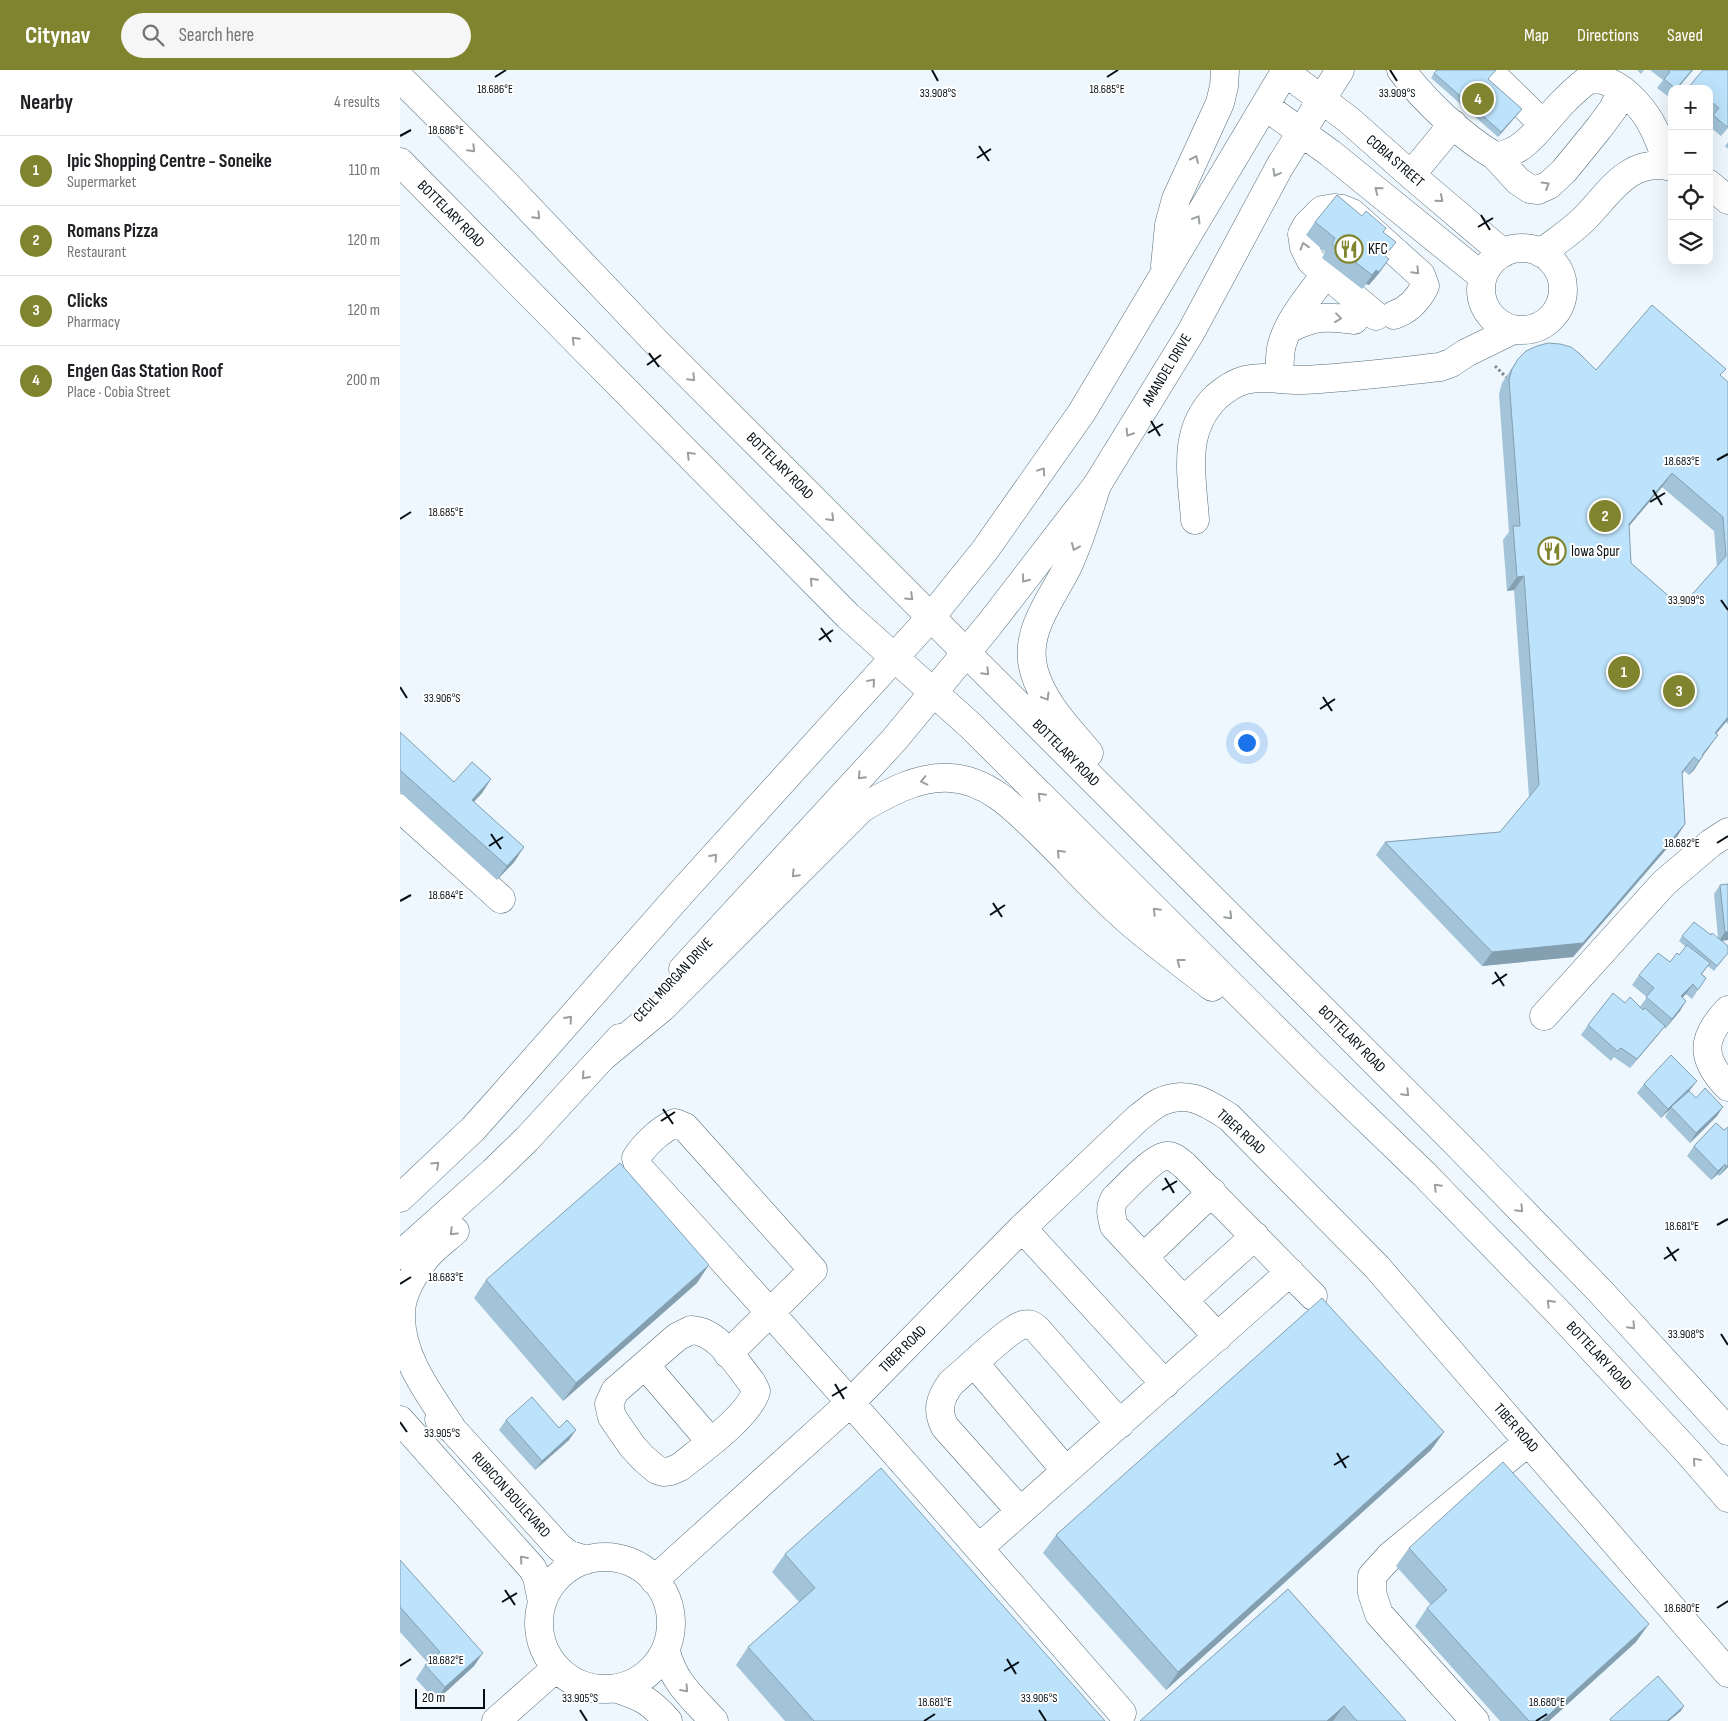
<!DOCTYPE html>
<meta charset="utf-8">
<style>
:root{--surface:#fff;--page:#f6f6f6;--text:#202124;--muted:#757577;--line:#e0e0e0;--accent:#80842e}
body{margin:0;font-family:"Sofia Sans Condensed",sans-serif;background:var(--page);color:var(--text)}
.controls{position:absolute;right:15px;top:15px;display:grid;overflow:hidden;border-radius:10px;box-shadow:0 5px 20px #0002}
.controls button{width:45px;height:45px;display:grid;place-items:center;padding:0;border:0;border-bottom:1px solid var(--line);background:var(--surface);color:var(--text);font:25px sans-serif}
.scale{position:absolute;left:15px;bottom:12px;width:70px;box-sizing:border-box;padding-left:5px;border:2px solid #060e13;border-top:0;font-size:14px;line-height:18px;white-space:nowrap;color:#060e13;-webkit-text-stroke:4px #fff;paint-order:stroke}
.you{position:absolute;left:846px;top:672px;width:18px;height:18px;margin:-12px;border:4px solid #fff;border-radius:50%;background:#1a73e8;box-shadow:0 0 0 8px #1a73e833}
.badge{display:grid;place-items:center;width:32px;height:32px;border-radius:50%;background:var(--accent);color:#fff;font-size:16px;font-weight:700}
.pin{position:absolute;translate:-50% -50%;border:2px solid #fff;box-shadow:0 1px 5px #0006}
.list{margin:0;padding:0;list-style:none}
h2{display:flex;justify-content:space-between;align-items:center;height:65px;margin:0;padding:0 20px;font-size:21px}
h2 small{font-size:16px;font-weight:400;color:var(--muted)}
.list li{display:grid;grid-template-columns:32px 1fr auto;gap:15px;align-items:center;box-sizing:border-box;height:70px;padding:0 20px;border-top:1px solid var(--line)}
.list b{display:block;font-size:19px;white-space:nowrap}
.list p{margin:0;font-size:16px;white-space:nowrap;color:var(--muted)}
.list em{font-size:16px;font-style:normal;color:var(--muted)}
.icon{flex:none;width:28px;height:28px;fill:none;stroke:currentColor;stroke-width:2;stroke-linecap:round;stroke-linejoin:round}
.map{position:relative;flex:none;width:1328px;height:1651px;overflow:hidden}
header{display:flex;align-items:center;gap:30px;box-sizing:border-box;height:70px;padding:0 25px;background:var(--accent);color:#fff}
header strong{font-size:24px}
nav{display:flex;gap:28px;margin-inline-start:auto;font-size:18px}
.search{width:350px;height:45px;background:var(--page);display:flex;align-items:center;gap:12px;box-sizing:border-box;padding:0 18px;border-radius:28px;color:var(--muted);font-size:19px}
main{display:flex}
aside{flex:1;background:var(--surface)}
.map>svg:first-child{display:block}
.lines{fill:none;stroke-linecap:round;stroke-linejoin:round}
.minor-casing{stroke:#576d7b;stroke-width:29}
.major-casing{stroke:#576d7b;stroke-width:29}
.path{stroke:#7e878c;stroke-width:3;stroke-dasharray:2.5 2.5;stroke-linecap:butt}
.minor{stroke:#fff;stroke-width:28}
.major{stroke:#fff;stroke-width:28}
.wall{fill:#a2c3d8;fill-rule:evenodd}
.shaded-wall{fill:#849fb0}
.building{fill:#bce3fb;stroke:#849fb0;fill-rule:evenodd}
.oneway{stroke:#9b9fa1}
.ticks{fill:none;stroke:#060e13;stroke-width:2}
.labels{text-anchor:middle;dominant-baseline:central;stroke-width:4;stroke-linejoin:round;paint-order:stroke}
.street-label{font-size:15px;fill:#060e13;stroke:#fff}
.poi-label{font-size:15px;fill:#060e13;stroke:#fff;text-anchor:start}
.ticks-label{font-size:12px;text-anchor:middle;fill:#060e13;stroke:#fff;stroke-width:4;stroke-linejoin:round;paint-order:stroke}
</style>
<header>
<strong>Citynav</strong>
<div class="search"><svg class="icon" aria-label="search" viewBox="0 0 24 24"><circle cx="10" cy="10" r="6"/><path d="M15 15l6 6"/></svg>Search here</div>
<nav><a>Map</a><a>Directions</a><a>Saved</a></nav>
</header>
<main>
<aside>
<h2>Nearby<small>4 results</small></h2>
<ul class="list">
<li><span class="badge">1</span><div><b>Ipic Shopping Centre - Soneike</b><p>Supermarket</p></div><em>110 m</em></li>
<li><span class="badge">2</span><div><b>Romans Pizza</b><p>Restaurant</p></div><em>120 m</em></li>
<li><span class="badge">3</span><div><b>Clicks</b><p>Pharmacy</p></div><em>120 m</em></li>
<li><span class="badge">4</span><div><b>Engen Gas Station Roof</b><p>Place · Cobia Street</p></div><em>200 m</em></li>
</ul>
</aside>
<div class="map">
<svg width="1328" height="1651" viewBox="0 0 1328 1651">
<rect width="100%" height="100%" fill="#edf7fd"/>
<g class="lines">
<!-- minor casing -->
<g class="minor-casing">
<path id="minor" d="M1001 0C1025 31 1061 66 1095 86 1125 85 1144 51 1163 32 1171 24 1179 16 1189 9 1196 9 1202 9 1208 12 1227 19 1246 42 1254 59 1260 71 1264 84 1269 96
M885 2 949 50 1011 105 1103 183
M1093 5 1143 54
M865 36 930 83 1083 207
M1095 86 1118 111 1130 119 1138 120 1149 115 1164 101 1199 58 1213 39 1222 20
M1011 105 1053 54
M1309 114 1328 130
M1081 219a41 41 0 1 1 82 0a41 41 0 1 1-82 0Z
M1141 183C1155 172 1171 162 1184 149 1210 123 1228 87 1272 97
M765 196 769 155 776 129 820 33 824 16 825 0
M976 246 911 191 904 177 902 164 907 155 922 140 934 138 942 139 952 143 1021 205 1025 216C1018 230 1009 240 994 245
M889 259C913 246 927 246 954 250
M879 309C880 297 879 285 882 274 890 247 910 226 926 203
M795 450C792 405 781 362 816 327 824 320 834 313 845 310 864 305 884 311 903 310 948 308 994 302 1040 297L1051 293 1066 283 1113 260
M0 738 101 829
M283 899 494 670 589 555 697 415 791 262 880 96 940 0
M1328 940C1301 968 1300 988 1328 1017
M1144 946 1264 813 1311 773 1328 762
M0 1128 73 1059 99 1030 281 823 531 547 585 480 682 342 886 0
M622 1158 765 1314
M0 1185 93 1102 127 1069 220 968
M744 1187 812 1122
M784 1230 855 1166
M291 1260C318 1261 336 1293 352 1313L356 1321C350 1345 301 1380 280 1397L271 1401 263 1402 257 1400 243 1388 232 1376 212 1347 209 1334 215 1321 277 1267Z
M818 1267 714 1156C711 1145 709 1138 715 1128 725 1119 754 1086 767 1086 773 1085 779 1091 784 1095L913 1226
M328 1284 413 1200 285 1057 275 1053C260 1060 245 1074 236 1088L239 1098C403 1277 563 1459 722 1643
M575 1294 666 1401
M245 1295 310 1371
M39 1349 53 1360 159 1477 168 1484 186 1490
M0 1350 132 1498 137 1507 142 1532
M53 1360C31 1326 1 1289 1 1246 0 1227 13 1205 24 1190 32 1179 45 1170 55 1161
M620 1441 545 1357C536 1340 540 1328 551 1313 566 1301 609 1258 623 1255 630 1253 632 1255 637 1259L720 1354
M579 1478 890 1202
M139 1553a66 66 0 1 1 132 0a66 66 0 1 1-132 0Z
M254 1510 451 1332 622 1158 738 1048C745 1043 752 1036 760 1032 787 1019 807 1033 829 1047L977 1197 1328 1603
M266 1581C273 1612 293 1628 314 1651
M218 1619C244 1628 250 1631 268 1651
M96 1651 156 1598
M1075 1651 979 1544 972 1523V1506L990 1486 1128 1372"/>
</g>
<!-- major casing -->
<g class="major-casing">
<path id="major" d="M0 8 103 111 257 273 1057 1074 1200 1221 1328 1361
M0 92 448 546 571 656 915 999 1024 1104 1158 1242 1288 1382 1328 1428
M689 683C668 658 643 633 634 601 623 563 651 530 667 498 680 471 688 443 697 415
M205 985 263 937 462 738C488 723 518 706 550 708 592 710 622 746 650 773 677 800 703 829 731 853 757 875 785 896 812 917"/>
</g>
<!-- path -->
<path class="path" d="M1095 296 1108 309"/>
<!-- minor -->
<use href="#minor" class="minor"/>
<!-- major -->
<use href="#major" class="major"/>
</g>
<!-- wall -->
<path class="wall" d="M1237 0H1244L1241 4Z
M1250 0H1293L1277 19H1272V25L1270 28 1257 18 1263 10Z
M1328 0V58L1321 66 1309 56V50L1312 47 1309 45V19Z
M1034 3 1089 10 1122 39 1098 67 1031 8Z
M1328 72V79L1325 76Z
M915 152 983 162 986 186 980 202 969 215 966 214 962 219 922 188 925 182 906 165Z
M1118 289 1196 300 1321 306 1328 312V654L1326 652 1316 664 1308 679 1303 686 1294 700 1289 705 1284 701 1282 704 1285 754 1276 768 1173 887 1082 896 976 785 985 772 1100 762 1129 727 1114 520 1107 521 1103 470 1109 462 1099 324 1102 313ZM1262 417 1314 461 1317 497 1281 537 1231 493 1229 456Z
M0 662 54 712 91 709 82 723 74 731 115 791 97 810 0 722Z
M1320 815 1328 870 1322 871 1328 883 1314 901 1308 896 1302 904 1306 908 1292 929 1286 924 1283 927 1280 941 1265 959 1264 957 1258 965 1230 998 1214 987 1211 991 1181 965 1188 955 1225 933 1240 937 1247 927 1232 915 1239 905 1270 892 1279 885 1286 877 1279 871 1282 866 1311 865 1318 868 1314 824Z
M1244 1014 1290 1020 1289 1021 1317 1046 1290 1073 1265 1047 1270 1039 1261 1048 1237 1023Z
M1316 1053 1328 1097 1319 1106 1318 1104 1311 1110 1287 1086 1294 1076Z
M86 1210 297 1213 163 1331 74 1228Z
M106 1350 159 1358 169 1370 135 1400 99 1360Z
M1044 1362 1031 1380 766 1620 643 1483 656 1465Z
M1009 1478 1236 1572 1149 1651H1100L1015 1556 1027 1538 1031 1535 996 1496Z
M385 1484 705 1651H385L336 1595 348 1577 399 1532 372 1502Z
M0 1490 74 1596 36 1631 16 1609 25 1595 28 1593 0 1562Z
M888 1519 1006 1651H740Z"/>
<!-- shaded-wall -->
<path class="shaded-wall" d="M1292 0H1293L1277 19H1276Z
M1122 39 1118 44 1098 67 1101 62Z
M989 189 980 202 969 215 966 214 962 219 976 200Z
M1272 403 1262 417 1219 468 1229 454Z
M1124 506 1114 520 1107 521 1117 507Z
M1328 647V650L1326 652 1305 677 1315 663Z
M1318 665 1308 679 1298 691 1302 685Z
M1303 686 1294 700 1289 705 1299 691Z
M1294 687 1284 701 1272 716 1282 702Z
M91 709 82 723 63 744 72 730Z
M1285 754 1276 768 1173 887 1082 896 1092 882Z
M124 777 115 791 97 810 107 796Z
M1325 862H1328V870L1319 871Z
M1293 914 1286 924 1275 935 1281 926Z
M1286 931 1280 941 1265 959 1272 949Z
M1265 956 1258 965 1230 998 1237 989Z
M1297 1011 1290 1020 1261 1048 1268 1039Z
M1323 1037 1317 1046 1290 1073 1296 1063Z
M1325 1094 1318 1104 1311 1110 1318 1101Z
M1328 1095V1097L1319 1106 1326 1097Z
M309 1195 297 1213 163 1331 176 1313Z
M176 1360 169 1370 135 1400 142 1391Z
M1044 1362 1031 1380 766 1620 778 1602Z
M1249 1554 1236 1572 1149 1651H1142Z
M83 1583 74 1596 36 1631 45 1617Z
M944 1636 933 1651H927Z
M1284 1636 1281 1641 1269 1651H1267Z"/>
<!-- building -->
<path class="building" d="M1037 0H1096L1088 9 1122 39 1101 62 1034 3Z
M1268 0H1292L1276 19 1264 9 1270 2Z
M1303 0H1328V56L1327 57 1313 45 1319 38 1309 30V19H1287Z
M937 125 962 146 966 141 986 158 983 162 996 172 985 186 989 189 979 202 976 200 972 205 932 174 935 168 915 152Z
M1252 235 1326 299 1320 305 1328 312V647L1315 663 1318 665 1302 685 1303 686 1299 691 1294 687 1282 702 1285 754 1183 873 1092 882 985 772 1100 762 1139 715 1124 506 1117 507 1113 456H1120L1109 310 1112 299 1118 289 1126 281 1137 276 1148 273 1160 274 1171 277 1180 284 1196 300ZM1272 403 1323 447 1326 486 1281 537 1231 493 1229 454Z
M0 662 54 712 72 692 91 709 72 730 124 777 107 796 0 700Z
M1328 814V862H1325L1320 815Z
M1294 852 1311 865 1312 863 1328 876V883L1317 896 1282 866Z
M1287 875 1310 893 1301 904 1306 908 1298 920 1293 914 1281 926 1286 931 1272 949 1246 927 1254 918 1239 905 1258 883 1270 892 1277 883 1279 885Z
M1213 923 1225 933 1230 927 1243 940 1245 938 1265 956 1237 989 1221 978 1217 981 1188 955Z
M1271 985 1297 1011 1268 1039 1244 1014Z
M1305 1018 1323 1037 1296 1063 1271 1037 1289 1021 1296 1028Z
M1316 1053 1324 1060 1328 1057V1095L1326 1097 1325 1094 1318 1101 1294 1076Z
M220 1093 309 1195 176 1313 86 1210Z
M922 1228 1044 1362 778 1602 656 1465Z
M132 1327 159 1358 167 1350 176 1360 142 1391 106 1350Z
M1103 1392 1249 1554 1142 1651H1129L1027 1538 1047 1520 1009 1478Z
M481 1398 705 1651H414L348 1577 415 1518 385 1484Z
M0 1490 83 1583 45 1617 25 1595 40 1582 0 1537Z
M888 1519 1006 1651H957L944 1636 927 1651H740Z
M1258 1606 1284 1636 1267 1651H1211L1210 1649Z"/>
<!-- one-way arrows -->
<defs><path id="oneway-chevron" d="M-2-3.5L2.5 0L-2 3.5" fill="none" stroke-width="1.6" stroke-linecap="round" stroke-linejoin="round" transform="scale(1.25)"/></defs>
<g class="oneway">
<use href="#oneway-chevron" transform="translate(72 79) rotate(45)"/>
<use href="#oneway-chevron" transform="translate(795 89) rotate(-66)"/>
<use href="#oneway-chevron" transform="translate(876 103) rotate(119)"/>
<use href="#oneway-chevron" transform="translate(1146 115) rotate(-31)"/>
<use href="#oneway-chevron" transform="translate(978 120) rotate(-141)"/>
<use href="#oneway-chevron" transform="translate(1040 129) rotate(40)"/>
<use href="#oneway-chevron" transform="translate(137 146) rotate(46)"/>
<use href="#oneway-chevron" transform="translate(797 149) rotate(-59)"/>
<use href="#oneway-chevron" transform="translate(904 176) rotate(-107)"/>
<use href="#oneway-chevron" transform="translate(1016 201) rotate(46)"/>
<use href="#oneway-chevron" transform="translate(938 248) rotate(7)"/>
<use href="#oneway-chevron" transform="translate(175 270) rotate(-135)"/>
<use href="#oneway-chevron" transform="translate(292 308) rotate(45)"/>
<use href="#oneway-chevron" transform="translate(729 363) rotate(122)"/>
<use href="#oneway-chevron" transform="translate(290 385) rotate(-135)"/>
<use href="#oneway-chevron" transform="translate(642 401) rotate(-56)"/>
<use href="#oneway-chevron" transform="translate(431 448) rotate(45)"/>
<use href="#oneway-chevron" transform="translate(675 477) rotate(113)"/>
<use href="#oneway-chevron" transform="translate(625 509) rotate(128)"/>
<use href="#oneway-chevron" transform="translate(413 511) rotate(-134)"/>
<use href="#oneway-chevron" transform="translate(510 527) rotate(44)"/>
<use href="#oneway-chevron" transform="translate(586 602) rotate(45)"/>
<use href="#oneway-chevron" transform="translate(472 612) rotate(-49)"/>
<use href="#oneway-chevron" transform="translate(646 627) rotate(59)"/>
<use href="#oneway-chevron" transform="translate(461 706) rotate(133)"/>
<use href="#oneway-chevron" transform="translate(524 711) rotate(167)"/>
<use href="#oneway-chevron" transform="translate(641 726) rotate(-135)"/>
<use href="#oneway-chevron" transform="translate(660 783) rotate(-135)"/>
<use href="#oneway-chevron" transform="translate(314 787) rotate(-48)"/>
<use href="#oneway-chevron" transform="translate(395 804) rotate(134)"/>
<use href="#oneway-chevron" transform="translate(756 841) rotate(-135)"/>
<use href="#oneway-chevron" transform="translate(829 846) rotate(45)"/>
<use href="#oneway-chevron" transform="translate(780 892) rotate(-142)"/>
<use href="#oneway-chevron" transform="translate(169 949) rotate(-48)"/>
<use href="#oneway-chevron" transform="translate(185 1006) rotate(132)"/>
<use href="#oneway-chevron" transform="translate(1006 1023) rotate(45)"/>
<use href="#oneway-chevron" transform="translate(36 1095) rotate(-43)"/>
<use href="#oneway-chevron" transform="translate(1037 1117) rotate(-135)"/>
<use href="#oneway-chevron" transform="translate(1120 1139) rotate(46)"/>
<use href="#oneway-chevron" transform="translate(53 1162) rotate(136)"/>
<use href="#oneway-chevron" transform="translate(1150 1233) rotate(-134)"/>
<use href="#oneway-chevron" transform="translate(1232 1256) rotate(47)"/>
<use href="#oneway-chevron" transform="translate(1296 1391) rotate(-131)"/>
<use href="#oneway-chevron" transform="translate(123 1489) rotate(-131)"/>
<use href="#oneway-chevron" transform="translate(285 1619) rotate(48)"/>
</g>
<!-- ticks -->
<path class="ticks" d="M532 0 538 11M990 0 997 11M95 7 106 0M707 7 718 0M0 66 11 60M579 76 589 91M577 88 591 79M1081 145 1090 160M1078 157 1093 148M249 283 259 297M247 295 261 285M751 351 760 366M748 363 763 354M1317 390 1328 384M1253 420 1262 435M1250 432 1265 423M0 449 11 442M1321 530 1328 540M421 558 431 572M419 570 433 560M0 617 7 628M923 627 932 641M920 639 935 629M91 764 101 779M1317 773 1328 766M89 776 103 767M0 831 11 825M593 833 602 847M590 845 605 835M1095 902 1104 916M1092 914 1107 904M263 1039 273 1054M261 1051 275 1042M765 1108 774 1123M762 1120 777 1111M1317 1155 1328 1149M1267 1177 1276 1191M1264 1189 1279 1179M0 1214 11 1207M1321 1264 1328 1275M435 1314 444 1329M432 1326 447 1317M0 1352 7 1362M937 1383 946 1398M934 1395 949 1386M105 1520 115 1535M102 1532 117 1523M1317 1538 1328 1531M607 1589 616 1604M0 1596 11 1589M604 1601 619 1592M180 1640 187 1651M639 1640 646 1651M524 1651 535 1644M1136 1651 1147 1644"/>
<!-- icons -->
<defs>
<g id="restaurant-ring" transform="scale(1.4375)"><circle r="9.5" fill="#fff" stroke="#80842e" stroke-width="1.5"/><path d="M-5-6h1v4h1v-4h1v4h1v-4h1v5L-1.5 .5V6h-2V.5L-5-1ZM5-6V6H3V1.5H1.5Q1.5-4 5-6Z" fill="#80842e"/></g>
</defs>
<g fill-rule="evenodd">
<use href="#restaurant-ring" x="949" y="179"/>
<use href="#restaurant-ring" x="1152" y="481"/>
</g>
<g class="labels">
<!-- street labels -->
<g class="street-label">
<text transform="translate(995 91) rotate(41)">COBIA STREET</text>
<text transform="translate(51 144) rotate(45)">BOTTELARY ROAD</text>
<text transform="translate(767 300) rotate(-59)">AMANDEL DRIVE</text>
<text transform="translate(380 396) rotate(45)">BOTTELARY ROAD</text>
<text transform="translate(666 683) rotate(45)">BOTTELARY ROAD</text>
<text transform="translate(273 910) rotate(-47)">CECIL MORGAN DRIVE</text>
<text transform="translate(952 969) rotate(45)">BOTTELARY ROAD</text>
<text transform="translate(841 1062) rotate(42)">TIBER ROAD</text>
<text transform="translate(503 1279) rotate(-45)">TIBER ROAD</text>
<text transform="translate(1199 1286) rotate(47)">BOTTELARY ROAD</text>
<text transform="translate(1116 1358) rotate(49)">TIBER ROAD</text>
<text transform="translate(111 1425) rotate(48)">RUBICON BOULEVARD</text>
</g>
<!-- poi labels -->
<g class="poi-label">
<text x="968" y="179">KFC</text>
<text x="1171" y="481">Iowa Spur</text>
</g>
</g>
<g class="ticks-label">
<text x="707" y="23">18.685°E</text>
<text x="95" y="23">18.686°E</text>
<text x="538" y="27">33.908°S</text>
<text x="997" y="27">33.909°S</text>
<text x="46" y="64">18.686°E</text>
<text x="1282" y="395">18.683°E</text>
<text x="46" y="446">18.685°E</text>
<text x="1286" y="534">33.909°S</text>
<text x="42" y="632">33.906°S</text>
<text x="1282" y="777">18.682°E</text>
<text x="46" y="829">18.684°E</text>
<text x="1282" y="1160">18.681°E</text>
<text x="46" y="1211">18.683°E</text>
<text x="1286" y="1268">33.908°S</text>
<text x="42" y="1367">33.905°S</text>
<text x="1282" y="1542">18.680°E</text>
<text x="46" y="1594">18.682°E</text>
<text x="180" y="1632">33.905°S</text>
<text x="639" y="1632">33.906°S</text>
<text x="535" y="1636">18.681°E</text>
<text x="1147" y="1636">18.680°E</text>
</g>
</svg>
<div class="controls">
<button>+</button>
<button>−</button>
<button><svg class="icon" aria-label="locate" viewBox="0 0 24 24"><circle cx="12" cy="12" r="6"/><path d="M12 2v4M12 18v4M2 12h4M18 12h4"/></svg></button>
<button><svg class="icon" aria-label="layers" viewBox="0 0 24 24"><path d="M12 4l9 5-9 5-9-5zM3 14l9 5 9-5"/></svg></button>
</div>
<div class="scale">20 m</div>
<div class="you"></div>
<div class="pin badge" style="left:1224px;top:602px">1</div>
<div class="pin badge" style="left:1205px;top:446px">2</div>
<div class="pin badge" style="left:1279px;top:621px">3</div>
<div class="pin badge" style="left:1078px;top:29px">4</div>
</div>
</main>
